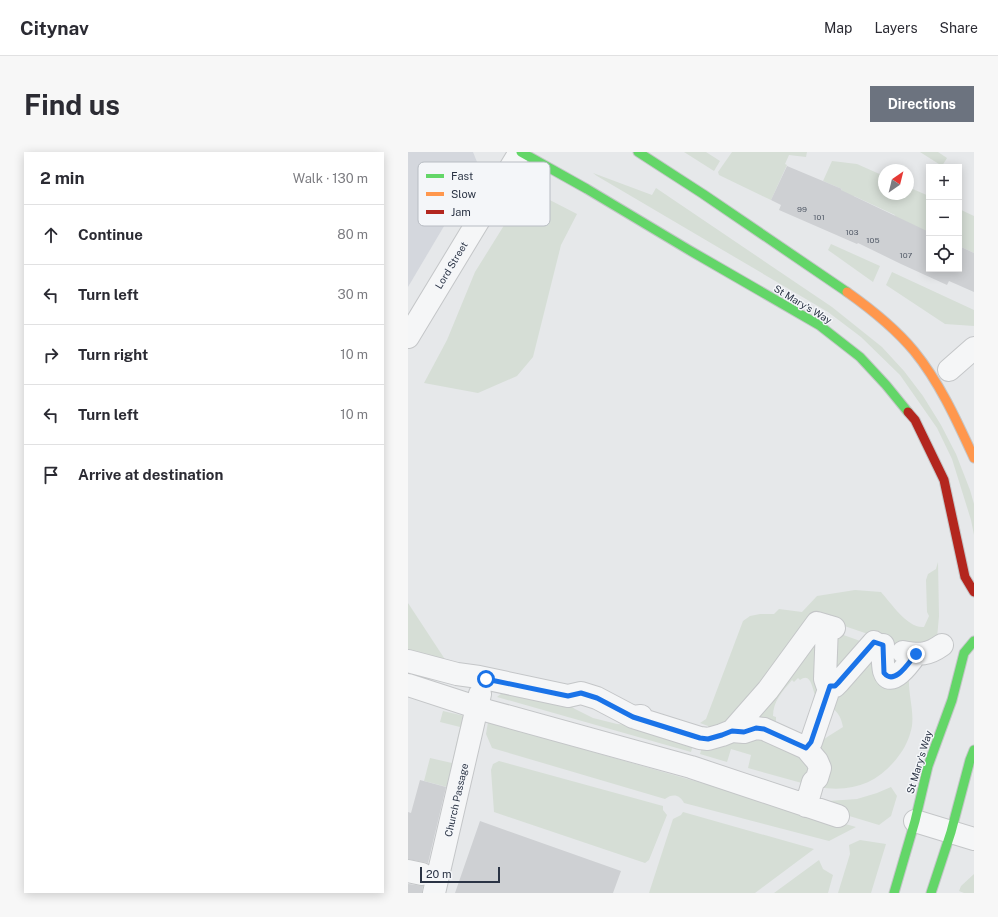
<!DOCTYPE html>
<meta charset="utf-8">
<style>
:root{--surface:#fff;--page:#f7f7f7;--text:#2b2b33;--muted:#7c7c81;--line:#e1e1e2;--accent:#6c737f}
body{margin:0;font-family:"Public Sans",sans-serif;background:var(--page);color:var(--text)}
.controls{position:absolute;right:12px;top:12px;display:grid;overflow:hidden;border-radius:0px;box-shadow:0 2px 10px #0003}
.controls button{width:36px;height:36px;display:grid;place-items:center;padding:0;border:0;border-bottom:1px solid var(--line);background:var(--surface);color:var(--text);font:20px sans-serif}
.compass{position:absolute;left:470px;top:12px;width:36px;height:36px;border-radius:50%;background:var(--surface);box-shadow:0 2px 10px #0003;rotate:35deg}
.scale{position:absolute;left:12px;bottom:10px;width:80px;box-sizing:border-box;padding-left:4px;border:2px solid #2b3445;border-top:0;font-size:11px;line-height:14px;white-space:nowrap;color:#2b3445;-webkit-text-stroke:3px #f4f6f9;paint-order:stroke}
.stop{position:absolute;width:12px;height:12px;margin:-9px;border:3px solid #1a73e8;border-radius:50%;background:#fff}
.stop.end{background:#1a73e8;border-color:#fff;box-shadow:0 1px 4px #0008}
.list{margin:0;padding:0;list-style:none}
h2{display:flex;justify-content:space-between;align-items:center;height:52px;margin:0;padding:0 16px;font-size:17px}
h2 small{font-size:13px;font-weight:400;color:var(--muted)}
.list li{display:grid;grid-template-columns:26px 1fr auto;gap:12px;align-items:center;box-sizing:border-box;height:60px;padding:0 16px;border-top:1px solid var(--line)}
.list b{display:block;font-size:15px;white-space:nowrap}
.list em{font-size:13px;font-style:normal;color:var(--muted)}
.icon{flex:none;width:22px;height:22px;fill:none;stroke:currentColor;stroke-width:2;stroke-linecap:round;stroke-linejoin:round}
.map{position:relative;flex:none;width:566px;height:741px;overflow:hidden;border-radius:0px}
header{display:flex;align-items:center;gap:24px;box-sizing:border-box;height:56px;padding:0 20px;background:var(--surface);border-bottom:1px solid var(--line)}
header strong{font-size:19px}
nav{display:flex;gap:22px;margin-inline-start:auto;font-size:14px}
.intro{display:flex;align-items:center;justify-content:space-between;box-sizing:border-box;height:96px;padding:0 24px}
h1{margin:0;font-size:28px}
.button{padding:10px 18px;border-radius:0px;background:var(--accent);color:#fff;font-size:14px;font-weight:700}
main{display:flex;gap:24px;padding:0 24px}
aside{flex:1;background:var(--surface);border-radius:0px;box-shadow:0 2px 10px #0003}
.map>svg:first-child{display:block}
.built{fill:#d4d7dd}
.green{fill:#d6ded6}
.building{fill:#ced0d3}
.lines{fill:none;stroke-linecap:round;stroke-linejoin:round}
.street-casing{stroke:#c4c6c8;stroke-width:24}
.fast-casing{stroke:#c4c6c8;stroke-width:11}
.slow-casing{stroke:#c4c6c8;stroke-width:11}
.jam-casing{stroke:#c4c6c8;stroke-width:11}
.street{stroke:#f5f6f7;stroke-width:22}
.fast{stroke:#63d668;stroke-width:9}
.slow{stroke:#ff974d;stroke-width:9}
.jam{stroke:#b3261e;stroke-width:9}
.route{stroke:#1a73e8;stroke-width:5}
.labels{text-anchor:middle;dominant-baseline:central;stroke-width:3;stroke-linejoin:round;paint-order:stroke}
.number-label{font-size:8px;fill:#545c69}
.street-label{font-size:10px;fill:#2b3445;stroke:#f4f6f9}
.key{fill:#f4f6f9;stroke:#b8bcc3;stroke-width:1}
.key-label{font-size:11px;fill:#2b3445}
</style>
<header>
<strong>Citynav</strong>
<nav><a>Map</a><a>Layers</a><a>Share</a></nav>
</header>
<div class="intro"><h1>Find us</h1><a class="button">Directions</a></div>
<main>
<aside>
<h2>2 min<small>Walk · 130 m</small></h2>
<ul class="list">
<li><svg class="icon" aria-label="ahead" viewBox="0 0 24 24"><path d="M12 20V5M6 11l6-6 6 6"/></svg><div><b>Continue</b></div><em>80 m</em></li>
<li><svg class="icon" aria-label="left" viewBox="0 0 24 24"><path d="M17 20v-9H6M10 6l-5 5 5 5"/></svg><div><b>Turn left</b></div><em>30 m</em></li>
<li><svg class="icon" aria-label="right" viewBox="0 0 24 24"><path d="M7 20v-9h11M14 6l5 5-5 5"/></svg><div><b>Turn right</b></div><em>10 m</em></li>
<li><svg class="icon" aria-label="left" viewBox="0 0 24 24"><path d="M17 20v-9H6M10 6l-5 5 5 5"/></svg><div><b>Turn left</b></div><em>10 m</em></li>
<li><svg class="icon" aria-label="arrive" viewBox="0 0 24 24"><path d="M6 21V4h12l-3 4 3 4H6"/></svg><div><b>Arrive at destination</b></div></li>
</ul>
</aside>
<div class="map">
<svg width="566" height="741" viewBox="0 0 566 741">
<rect width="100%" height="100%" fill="#e6e8ea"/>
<!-- built -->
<path class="built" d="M0 0H65L71 15 0 135Z"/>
<!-- green -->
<path class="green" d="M276 0H298L312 9 306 19Z
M324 0H399L398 5 381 3 377 12 379 13 363 48 311 23 310 20Z
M512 0H530L539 6 534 14Z
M424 9 449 12 476 24V42H500V35L521 44V80L472 98 487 63 446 44 430 79 418 74 434 37 415 29Z
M185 21 244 43 248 36 424 155 474 195 496 219 515 244 533 273 548 302 562 338 566 352V383L563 368 544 307 529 276 492 223 453 185 420 160 189 24Z
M117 43 134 44 169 62 153 93 125 205 109 224 70 241 16 231 39 188 67 120 108 54Z
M551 57 566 64V101L551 94Z
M423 92 472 114 465 130 420 98Z
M484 120 566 158V174L537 172 478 133Z
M530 410 531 464 529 486 510 499 404 463 401 472 317 575 301 577 300 574 292 571 298 567 335 469 342 464 352 462H366L371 457 394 460 409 444 447 438 473 440C483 451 500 477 516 475L521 464 519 460 518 428 520 422 528 417Z
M0 451 42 515 0 504Z
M427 480 458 491 424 525Z
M411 481 414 534 407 543C404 536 403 520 392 528L390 526 386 530 384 528C374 540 365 549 365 564L368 565V570H370L371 581 335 577Z
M468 500 501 525C500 542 506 557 504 574 502 584 498 594 492 602 472 631 444 641 410 635L405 594 435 575C433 565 430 560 422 554Z
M106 539 155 549 167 557 185 566 209 572 223 573 285 593 283 600 89 545 94 541Z
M35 559 61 565 43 636 16 629 22 606 44 611 52 575 32 570Z
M80 570 448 675 421 689 276 651C272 643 265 641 257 647L84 596 78 582Z
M336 580 400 599 401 633 340 616 343 603 323 597 319 610 292 602 294 595Z
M91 609 255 654V658L259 663 241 708 237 711 86 660 83 618 85 612Z
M483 635 489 644 483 664 471 673 405 653 420 649 449 647 469 641Z
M275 660 406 697 347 741H241L265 667 273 663Z
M452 688 478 692 463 741H430L442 702 441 693Z
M411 708 415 717 425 723 420 741H366Z
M566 722V741H556L551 739 553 734Z"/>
<!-- building -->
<path class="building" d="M379 14 434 37 433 38 521 80V117H551V94L566 101V140L541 129 539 133 493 112 450 91 449 92 371 58 373 53 363 48Z
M12 628 38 635 20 711 0 707V660L3 661Z
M72 669 213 719 205 741H47Z
M0 732 15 734 14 741H0Z"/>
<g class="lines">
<!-- street casing -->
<g class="street-casing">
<path id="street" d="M0 185 112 0
M541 218 566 196
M419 474 417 527 419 533 427 534 430 531 466 490
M475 493C475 501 474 510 476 519 482 539 503 509 508 502
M495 500C512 503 520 503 534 493
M0 509 49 522 71 525 160 544 173 541 189 546 225 565 233 564
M0 533 80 559 283 615 430 664
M225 565 292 586 300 587 314 583 324 579 360 538 409 471 426 476
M324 579 336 580 348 576 356 577 398 596 403 590 422 534
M398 596 409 609 412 616 409 626 405 630 398 654
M507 669 566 687
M0 719 14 722
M26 741 72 542"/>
</g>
<!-- fast casing -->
<g class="fast-casing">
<path id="fast" d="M113 0 179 37 281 98 411 173 452 205 478 233 500 260
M230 0 295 42 439 140
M486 741 507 669 520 614 544 548 556 501 566 489
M523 741 543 680 562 608 566 598"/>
</g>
<!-- slow casing -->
<g class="slow-casing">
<path id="slow" d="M439 140C463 157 487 176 506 199 532 231 549 269 566 306"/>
</g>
<!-- jam casing -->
<g class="jam-casing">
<path id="jam" d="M500 260 507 268 536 328 557 425 566 440"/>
</g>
<!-- street -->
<use href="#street" class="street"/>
<!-- fast -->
<use href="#fast" class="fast"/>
<!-- slow -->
<use href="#slow" class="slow"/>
<!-- jam -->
<use href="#jam" class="jam"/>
</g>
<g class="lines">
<!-- route -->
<path class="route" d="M78 527 160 544 173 541 189 546 225 565 292 586 300 587 314 583 324 579 336 580 348 576 356 577 398 596 403 590 422 534H427L430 531 466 490 475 493 476 521C487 534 501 510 508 502"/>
</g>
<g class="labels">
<!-- number labels -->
<g class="number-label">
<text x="394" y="57">99</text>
<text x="411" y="65">101</text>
<text x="444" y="80">103</text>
<text x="465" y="88">105</text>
<text x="498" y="103">107</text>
</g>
<!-- street labels -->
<g class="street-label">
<text transform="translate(43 113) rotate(-59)">Lord Street</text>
<text transform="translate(395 152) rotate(31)">St Mary's Way</text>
<text transform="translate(511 610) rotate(-73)">St Mary's Way</text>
<text transform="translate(48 648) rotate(-77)">Church Passage</text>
</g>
</g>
<!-- legend -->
<rect x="10" y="10" width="132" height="64" rx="6" class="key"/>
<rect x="18" y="22" width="18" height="4" fill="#63d668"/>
<rect x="18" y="40" width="18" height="4" fill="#ff974d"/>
<rect x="18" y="58" width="18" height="4" fill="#b3261e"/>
<g class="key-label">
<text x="43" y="28">Fast</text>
<text x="43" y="46">Slow</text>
<text x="43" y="64">Jam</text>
</g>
</svg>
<div class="controls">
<button>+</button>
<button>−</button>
<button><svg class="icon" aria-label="locate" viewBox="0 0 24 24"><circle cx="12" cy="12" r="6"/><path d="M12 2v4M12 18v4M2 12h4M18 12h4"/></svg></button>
</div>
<svg class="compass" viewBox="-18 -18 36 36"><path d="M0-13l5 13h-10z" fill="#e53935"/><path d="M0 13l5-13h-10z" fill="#7c7c81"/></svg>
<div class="scale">20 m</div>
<div class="stop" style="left:78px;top:527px"></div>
<div class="stop end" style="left:508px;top:502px"></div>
</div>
</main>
